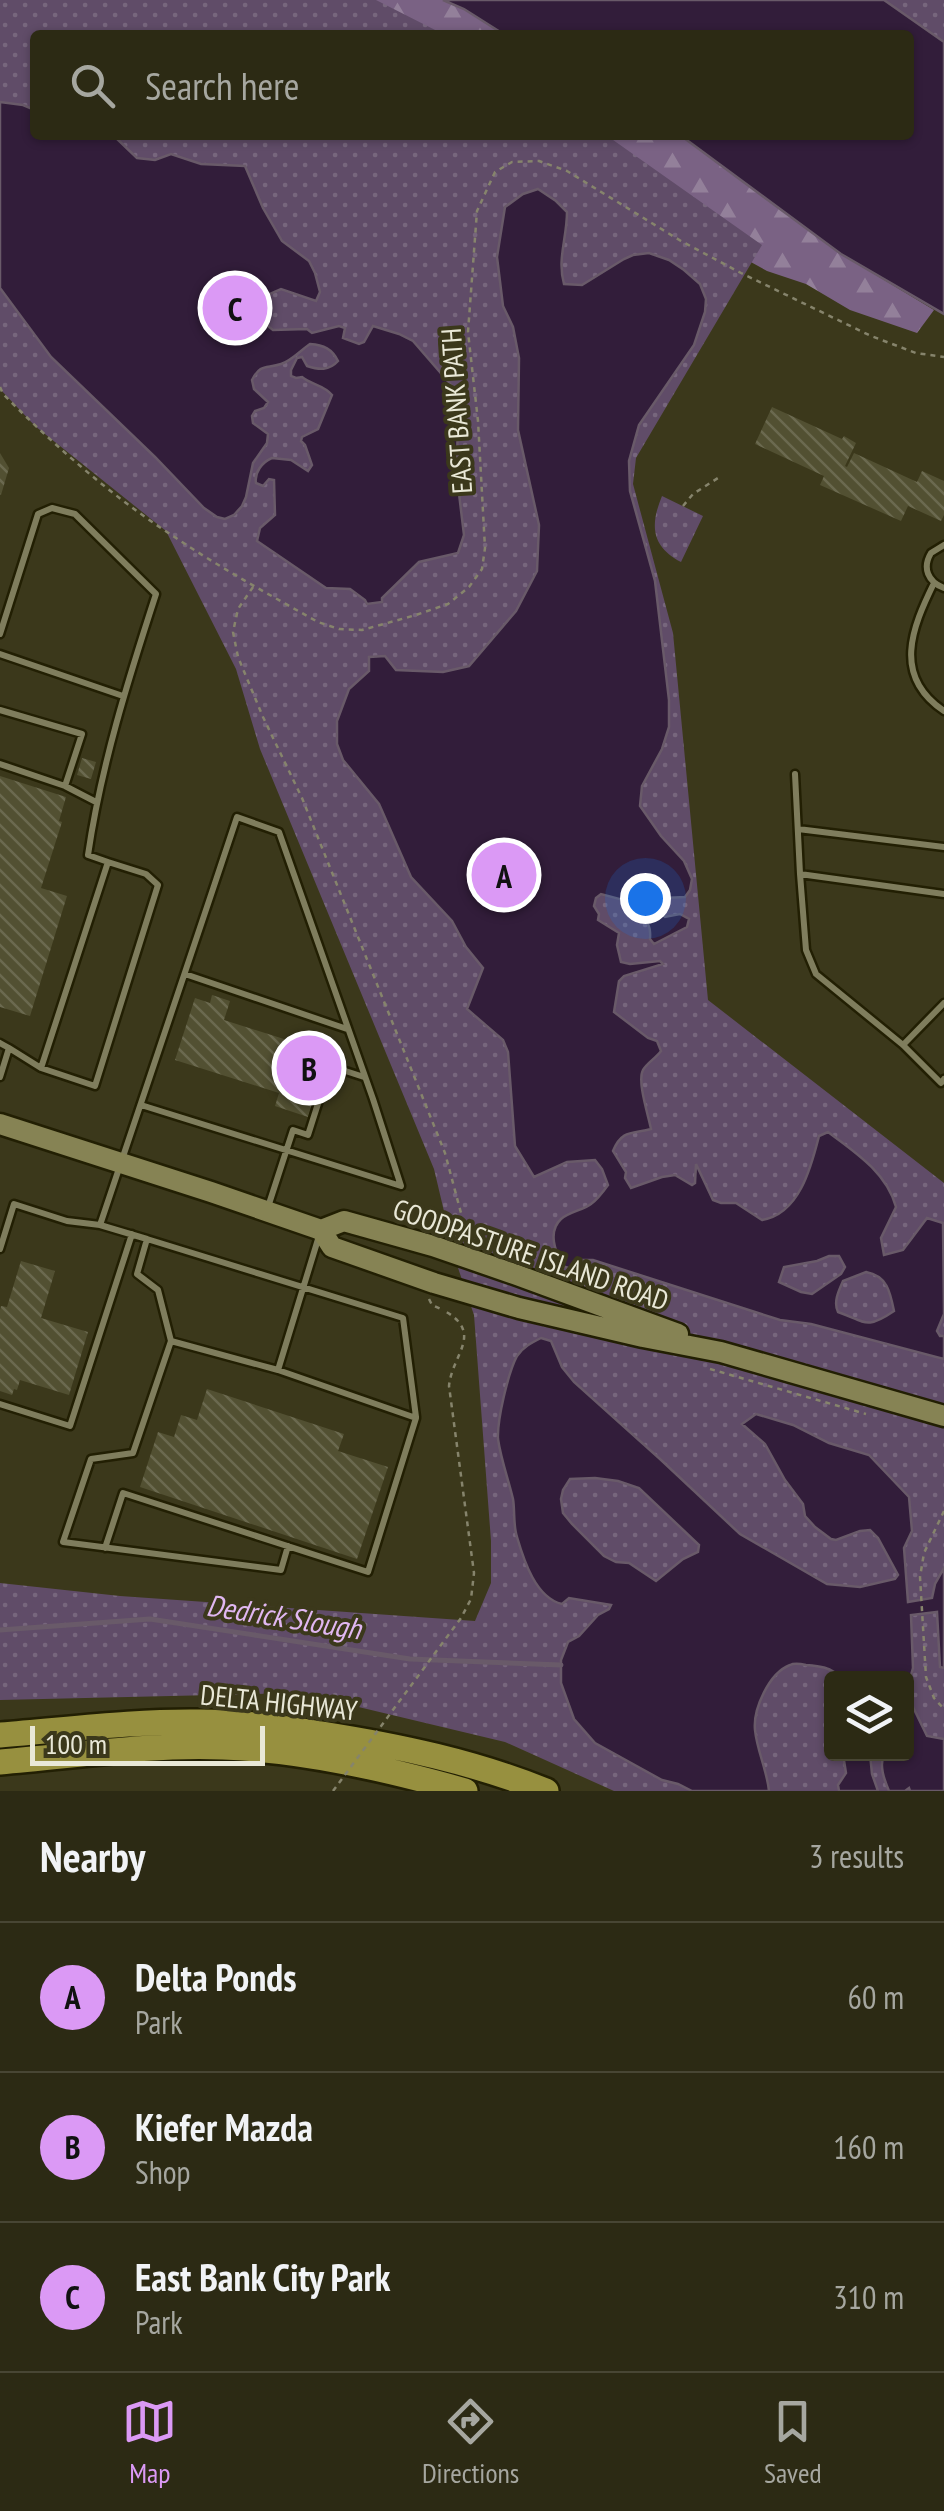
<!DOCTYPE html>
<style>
:root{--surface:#2c2a14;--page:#34321d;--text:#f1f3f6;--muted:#a6a7a0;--line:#484634;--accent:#db99f5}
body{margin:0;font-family:"PT Sans Narrow",sans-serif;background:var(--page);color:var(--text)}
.controls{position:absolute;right:30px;bottom:30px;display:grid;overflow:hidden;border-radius:10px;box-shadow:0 2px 8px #0004}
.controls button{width:90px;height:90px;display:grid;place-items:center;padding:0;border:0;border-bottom:2px solid var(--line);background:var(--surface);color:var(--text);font:50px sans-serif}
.scale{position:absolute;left:30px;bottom:25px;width:235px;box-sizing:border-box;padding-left:10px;border:5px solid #e9e8d7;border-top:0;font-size:28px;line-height:35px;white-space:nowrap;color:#e9e8d7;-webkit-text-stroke:8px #3b381b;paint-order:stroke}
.you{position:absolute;left:645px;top:898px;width:35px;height:35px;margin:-25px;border:8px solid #fff;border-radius:50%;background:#1a73e8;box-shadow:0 0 0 15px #1a73e833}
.badge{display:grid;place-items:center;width:65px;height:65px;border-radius:50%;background:var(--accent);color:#111;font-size:32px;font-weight:700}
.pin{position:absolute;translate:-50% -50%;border:5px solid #fff;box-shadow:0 2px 10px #0006}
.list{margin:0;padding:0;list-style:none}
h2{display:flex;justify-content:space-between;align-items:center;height:130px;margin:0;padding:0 40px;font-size:42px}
h2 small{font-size:32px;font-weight:400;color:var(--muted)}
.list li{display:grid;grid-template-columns:65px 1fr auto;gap:30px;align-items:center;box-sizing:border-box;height:150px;padding:0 40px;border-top:2px solid var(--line)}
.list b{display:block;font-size:38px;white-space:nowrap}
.list p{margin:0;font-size:32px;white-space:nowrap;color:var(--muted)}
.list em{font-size:32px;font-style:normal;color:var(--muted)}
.icon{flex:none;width:55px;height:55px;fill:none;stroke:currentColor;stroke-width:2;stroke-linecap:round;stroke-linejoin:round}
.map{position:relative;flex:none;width:944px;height:1791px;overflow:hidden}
.search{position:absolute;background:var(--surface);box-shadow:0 2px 8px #0004;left:30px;right:30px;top:30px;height:110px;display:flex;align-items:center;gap:25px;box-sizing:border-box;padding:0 35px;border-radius:10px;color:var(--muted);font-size:38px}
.sheet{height:580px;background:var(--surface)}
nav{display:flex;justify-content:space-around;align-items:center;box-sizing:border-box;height:140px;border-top:2px solid var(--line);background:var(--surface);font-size:28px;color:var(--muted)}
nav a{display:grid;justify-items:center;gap:5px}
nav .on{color:var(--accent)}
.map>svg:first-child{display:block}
.forest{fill:url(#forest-firs)}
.park{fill:url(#park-dots);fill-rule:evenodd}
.water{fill:#321d3a;stroke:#695a69;stroke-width:2.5;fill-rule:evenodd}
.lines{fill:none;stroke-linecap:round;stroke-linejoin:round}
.stream{stroke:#695a69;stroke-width:5}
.building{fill:url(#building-back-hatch)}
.lane-casing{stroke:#221f03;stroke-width:11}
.secondary-casing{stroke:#221f03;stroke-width:25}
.highway-casing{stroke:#221f03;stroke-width:30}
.path{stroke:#86846c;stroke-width:2.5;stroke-dasharray:5 5;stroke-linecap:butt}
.lane{stroke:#7f7d5d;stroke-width:6}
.secondary{stroke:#868354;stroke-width:20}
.highway{stroke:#97903f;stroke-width:25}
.path-bridge{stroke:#86846c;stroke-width:2.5;stroke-dasharray:5 5;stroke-linecap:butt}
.labels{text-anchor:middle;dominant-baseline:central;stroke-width:8;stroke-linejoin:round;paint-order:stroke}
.street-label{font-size:28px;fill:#e9e8d7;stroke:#3b381b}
.water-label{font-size:30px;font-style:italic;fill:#e0b7f1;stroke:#3b381b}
</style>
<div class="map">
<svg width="944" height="1791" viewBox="0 0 944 1791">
<defs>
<pattern id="forest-firs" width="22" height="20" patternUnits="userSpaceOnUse" patternTransform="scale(2.5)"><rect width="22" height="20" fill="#7a6284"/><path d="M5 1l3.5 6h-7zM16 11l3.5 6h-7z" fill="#93809a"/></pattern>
<pattern id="park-dots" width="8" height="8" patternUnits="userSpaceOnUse" patternTransform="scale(2.5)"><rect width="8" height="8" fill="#604c68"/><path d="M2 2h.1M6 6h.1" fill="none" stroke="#77667d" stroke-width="1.8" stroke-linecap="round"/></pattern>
<pattern id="building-back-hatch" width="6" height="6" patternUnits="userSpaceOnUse" patternTransform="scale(2.5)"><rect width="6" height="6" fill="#525032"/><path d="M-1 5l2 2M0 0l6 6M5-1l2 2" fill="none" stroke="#6b694f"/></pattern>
</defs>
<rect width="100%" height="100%" fill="#3b381b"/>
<!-- forest -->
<path class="forest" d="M137 0H443L464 9 505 35H188Z
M113 135H680L841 254 934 310 917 333 850 310 806 284 767 271 619 189Z"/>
<!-- park -->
<path class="park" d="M0 0H376L445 35H35V135H606L762 245 636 458 633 484 673 633 708 1000 944 1183V1791H614L505 1742 300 1693 0 1700V1583L120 1596 475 1621 491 1583V1541L474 1315 456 1262 434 1169 260 749 236 669 166 531 35 426 0 389ZM832 1678H906V1754H832Z
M884 0H944V42Z
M662 496 703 516 681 562C651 546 650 525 662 496Z"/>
<!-- water -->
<path class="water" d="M443 0H884L944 42V314L841 254 680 135H909V35H505L464 9Z
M0 102 23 105 35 110V135H113L137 158 155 160 171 154 201 164 245 166 263 208 282 241 309 261 315 273 320 292 316 301 281 289 258 299 256 317 273 330 307 329 312 333 339 326 345 328 343 338 359 344 364 342 373 326 399 334 413 341 458 393 457 477 464 535 458 553 419 562 382 598V602L367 604 365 600 350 589 326 588 257 541 260 528 275 515 274 480 269 479 263 486 256 483C254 473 262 462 272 458L291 460 308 471 312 465 305 445 301 441 302 437 318 429 332 395C324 385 312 385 302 377L296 378 291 376V370L297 358 302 357 307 366C319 370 329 371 338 361 332 349 324 345 310 344 301 350 291 361 281 364 266 369 261 363 252 380L254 389 268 402 264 408 255 411 252 416 253 423 268 434 267 443 253 463 246 497 242 506 234 515 225 519 217 517 204 508 155 457 51 357 0 288Z
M538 189 556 201 567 212C567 238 557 259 564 284L582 285 624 259 633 255 649 253 669 260 684 270 700 284 706 299 705 312 694 345 639 425 629 461 630 491 655 581 669 700V727L662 749 642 786 640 806 661 836 684 861 692 879 690 890 685 897 664 898 660 912 665 917 680 914 689 919 687 927 654 944 650 939C651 926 648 920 636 915L631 902 601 894 596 898 594 906 599 914 598 920 619 933 617 945 621 962 630 964 660 961 663 964 624 976 619 981 614 1012 648 1038 657 1041 661 1051C655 1059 648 1062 643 1070 637 1081 648 1114 651 1129 633 1134 622 1129 613 1151L626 1172 625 1178 631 1188 662 1177 675 1175 692 1185 695 1183 696 1164 713 1200 721 1203H736L762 1220C799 1214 811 1168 819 1136L828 1132C855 1152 887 1173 896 1207L881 1238 884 1255 903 1250 927 1218 943 1223 944 1314 937 1331 940 1336H944V1359L811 1324 780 1320 593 1260H582L572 1269 562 1266C556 1252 547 1232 561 1219 569 1212 583 1210 591 1204 598 1199 603 1192 608 1185L602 1169 595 1160 567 1162 534 1177 515 1146 508 1052 503 1040 467 1009 483 968 466 947 452 921 411 877 379 804 343 760 337 744V721L349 689 369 671V657L385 656 396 670 443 672 469 666 516 611 537 571 539 525 518 430 519 358 513 327 503 306 497 257 505 207 523 194ZM829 1256H839L845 1267 841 1274 812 1294 801 1292 779 1282 784 1267 817 1261ZM866 1272C887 1276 890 1291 894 1311 866 1330 866 1322 838 1312 833 1302 839 1290 843 1281Z
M541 1338 551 1341 562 1367 574 1382 660 1459 740 1534 827 1584 860 1587 895 1579 898 1575 878 1538 870 1530 860 1531 836 1540 831 1539 815 1527 805 1516 803 1504 785 1480 765 1444 742 1424 756 1414 793 1425 829 1443 869 1455 909 1497 912 1531 904 1548 908 1602 932 1598 935 1584 944 1568V1668L940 1667 937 1612 911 1615 913 1668 909 1682 913 1707 927 1736 944 1739V1791H910L909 1788 905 1791H889C884 1779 879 1766 884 1754H906V1678H840C832 1667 819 1666 806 1665 801 1664 794 1663 790 1665 769 1673 753 1709 755 1730 757 1751 767 1770 769 1791H692L678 1784 662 1780 595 1743 574 1719 561 1683V1660L568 1642 579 1636 598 1615 609 1609 611 1605 569 1598 562 1604C536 1598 524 1561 517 1537 513 1525 515 1511 513 1499 508 1478 501 1460 498 1439 497 1420 508 1373 517 1356 523 1347 531 1343 541 1338ZM595 1478 618 1481 639 1488 699 1545 698 1552 683 1559 656 1581 629 1563 616 1562 604 1556 572 1524 563 1513 561 1499 563 1490 570 1479Z
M843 1754H870L872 1774 878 1791H839L838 1785 846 1773Z"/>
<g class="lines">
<!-- stream -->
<path class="stream" d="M0 1630 150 1619 410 1659 561 1665"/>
</g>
<!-- building -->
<path class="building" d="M772 407 842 439 844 436 856 443 845 466 847 467 854 453 917 482 922 471 944 481V515L941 521 908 506 901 521 820 485 824 476 755 444Z
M0 453 9 468 1 495 0 494Z
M82 758 96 762 91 779 77 775Z
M0 776 66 797 59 821 62 822 41 888 67 896 30 1016 0 1007Z
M212 995 230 1001 224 1020 328 1053 308 1117 275 1106 279 1093 175 1060 195 998 210 1003Z
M21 1261 55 1271 41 1318 88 1332 69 1395 20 1380 17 1390 14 1389 12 1395 0 1391V1310L1 1306 7 1307Z
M207 1389 344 1434 338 1451 388 1467 357 1559 140 1487 158 1432 174 1437 181 1415 197 1420Z"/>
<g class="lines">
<!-- lane casing -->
<g class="lane-casing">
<path id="lane" d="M944 545 931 553C922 568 928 582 944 588
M934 583C912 628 892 676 944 711
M0 634 38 514 52 508 75 514 156 594C128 680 101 766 88 855L108 862
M0 654 123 696
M0 710 82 734 65 786
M0 764 65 786 96 802
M795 774 800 874
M798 829 944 847
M944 894 800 874 806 950 816 974 903 1045 941 1083 944 1079
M185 974 347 1029
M0 1043 9 1048 0 1077
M903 1045 944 1003
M9 1048 41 1068 95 1086 158 885 146 874 108 862 41 1068
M141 1105 401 1186 373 1099 279 832 237 817C192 953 145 1088 100 1225L147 1239
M267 1210 293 1130 308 1135 330 1066 364 1077
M0 1249 14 1204 67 1221 100 1225
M171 1341 158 1290 137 1274 147 1239 403 1318 416 1417
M0 1404 70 1426 132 1234
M288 1546 281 1570 63 1542 91 1459 133 1453 171 1341 278 1370 319 1236
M105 1548 123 1493 368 1572 416 1418 278 1370"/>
</g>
<!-- secondary casing -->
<g class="secondary-casing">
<path id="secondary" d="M0 1124 211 1192 321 1230 332 1247 434 1283 519 1308 643 1337 721 1352 944 1416
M321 1230 344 1221 433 1246 517 1275 678 1334"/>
</g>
<!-- highway casing -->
<g class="highway-casing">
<path id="highway" d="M0 1735C66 1730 133 1721 200 1722 241 1722 282 1728 322 1734 399 1746 474 1762 546 1791
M0 1762C74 1756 149 1744 223 1747 304 1750 387 1769 465 1791"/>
</g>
<!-- path -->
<path class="path" d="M0 387 3 394C55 446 109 494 170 534 217 566 268 594 318 622L339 629 362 630 416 615 448 604 469 587 482 569 485 548 478 421 468 332 477 211 495 172 512 162 539 161 567 171 681 241 741 273 871 336 916 353 944 357
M683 506 693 494 718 478
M253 587 238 609 233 632 238 657 263 717 302 798 445 1153 461 1213 462 1235
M429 1299 432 1305 443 1310
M710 1369 866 1414
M944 1511 924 1553 920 1577 926 1677 934 1698 944 1709"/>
<!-- lane -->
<use href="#lane" class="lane"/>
<!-- secondary -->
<use href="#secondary" class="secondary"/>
<!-- highway -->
<use href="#highway" class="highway"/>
<!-- path-bridge -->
<path class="path-bridge" d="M333 1791 461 1618 471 1599 474 1573 449 1386C452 1354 485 1333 443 1310"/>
</g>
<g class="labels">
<!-- street labels -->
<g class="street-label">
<text transform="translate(456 411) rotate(-94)">EAST BANK PATH</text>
<text transform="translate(531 1254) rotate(19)">GOODPASTURE ISLAND ROAD</text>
<text transform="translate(279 1702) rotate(6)">DELTA HIGHWAY</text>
</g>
<!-- water labels -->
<g class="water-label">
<text transform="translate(284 1616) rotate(9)">Dedrick Slough</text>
</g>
</g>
</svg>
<div class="controls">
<button><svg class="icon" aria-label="layers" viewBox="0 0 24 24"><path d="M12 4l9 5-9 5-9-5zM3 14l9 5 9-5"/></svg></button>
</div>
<div class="scale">100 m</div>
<div class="you"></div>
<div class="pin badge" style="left:504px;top:875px">A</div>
<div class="pin badge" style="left:309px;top:1068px">B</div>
<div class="pin badge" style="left:235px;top:308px">C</div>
<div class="search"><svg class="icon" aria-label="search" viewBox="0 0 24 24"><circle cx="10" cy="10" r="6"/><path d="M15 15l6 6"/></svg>Search here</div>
</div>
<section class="sheet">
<h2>Nearby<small>3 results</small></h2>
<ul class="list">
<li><span class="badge">A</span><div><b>Delta Ponds</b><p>Park</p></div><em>60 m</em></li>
<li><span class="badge">B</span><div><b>Kiefer Mazda</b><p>Shop</p></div><em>160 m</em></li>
<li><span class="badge">C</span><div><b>East Bank City Park</b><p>Park</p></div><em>310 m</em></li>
</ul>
</section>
<nav>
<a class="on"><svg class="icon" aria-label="map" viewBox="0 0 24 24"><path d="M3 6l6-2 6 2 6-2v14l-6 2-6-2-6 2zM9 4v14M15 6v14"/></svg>Map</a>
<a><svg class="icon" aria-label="directions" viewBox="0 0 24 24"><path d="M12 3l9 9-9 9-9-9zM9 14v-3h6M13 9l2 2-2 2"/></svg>Directions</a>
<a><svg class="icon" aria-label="saved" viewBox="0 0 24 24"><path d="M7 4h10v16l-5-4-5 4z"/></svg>Saved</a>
</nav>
